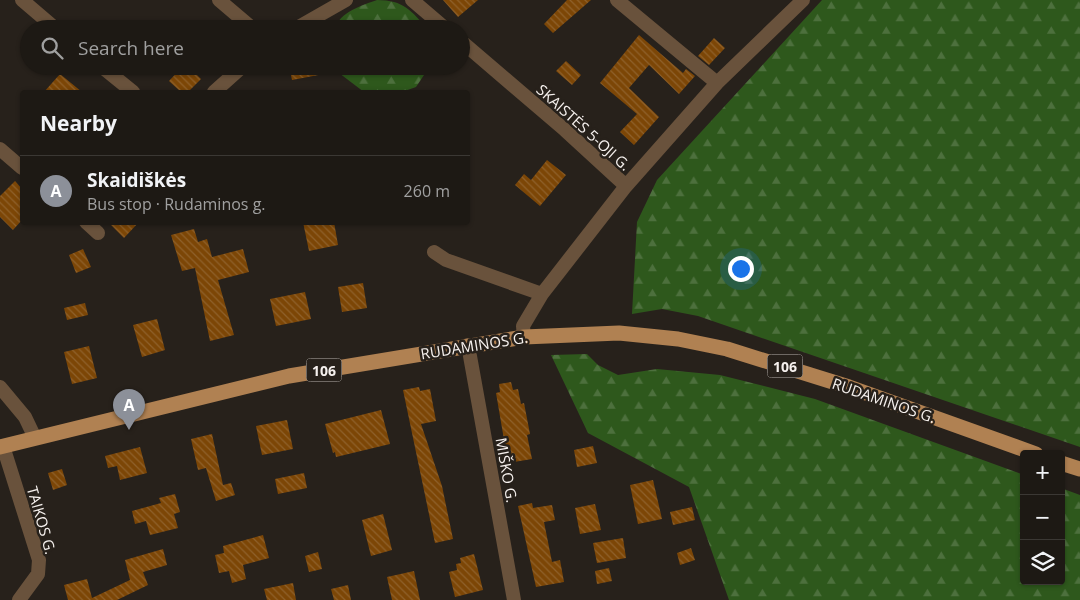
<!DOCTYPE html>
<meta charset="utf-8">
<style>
:root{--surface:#1d1914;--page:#2a2622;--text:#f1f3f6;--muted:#a0a0a0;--line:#3b3834;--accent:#8c9099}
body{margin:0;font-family:"Open Sans",sans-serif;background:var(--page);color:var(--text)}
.controls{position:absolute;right:15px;bottom:15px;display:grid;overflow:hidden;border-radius:5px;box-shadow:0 1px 4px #0004}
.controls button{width:45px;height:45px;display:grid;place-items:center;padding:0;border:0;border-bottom:1px solid var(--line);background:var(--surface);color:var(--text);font:25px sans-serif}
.you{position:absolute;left:740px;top:268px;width:18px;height:18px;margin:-12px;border:4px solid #fff;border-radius:50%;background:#1a73e8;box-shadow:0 0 0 8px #1a73e833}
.badge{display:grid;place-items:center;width:32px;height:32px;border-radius:50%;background:var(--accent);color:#fff;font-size:16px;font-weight:700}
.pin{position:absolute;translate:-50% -41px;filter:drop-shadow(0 1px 2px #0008)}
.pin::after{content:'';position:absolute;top:26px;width:18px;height:15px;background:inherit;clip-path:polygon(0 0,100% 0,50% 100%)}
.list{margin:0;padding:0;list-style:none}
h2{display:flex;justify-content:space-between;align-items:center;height:65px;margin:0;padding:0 20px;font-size:21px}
h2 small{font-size:16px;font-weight:400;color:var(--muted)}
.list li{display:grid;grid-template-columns:32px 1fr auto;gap:15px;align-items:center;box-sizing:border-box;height:70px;padding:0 20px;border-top:1px solid var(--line)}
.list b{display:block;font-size:19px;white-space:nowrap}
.list p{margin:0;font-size:16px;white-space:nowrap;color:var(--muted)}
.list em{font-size:16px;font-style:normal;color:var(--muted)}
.icon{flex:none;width:28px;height:28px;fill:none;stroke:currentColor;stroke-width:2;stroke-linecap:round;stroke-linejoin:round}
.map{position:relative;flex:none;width:1080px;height:600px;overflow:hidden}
.search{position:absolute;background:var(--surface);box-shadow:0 1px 4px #0004;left:20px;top:20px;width:450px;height:55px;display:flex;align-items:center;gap:12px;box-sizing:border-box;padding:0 18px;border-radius:28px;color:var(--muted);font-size:19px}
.panel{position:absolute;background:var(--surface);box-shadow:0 1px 4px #0004;left:20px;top:90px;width:450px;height:135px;border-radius:5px}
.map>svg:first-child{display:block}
.forest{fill:url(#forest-firs)}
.building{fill:url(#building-back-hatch)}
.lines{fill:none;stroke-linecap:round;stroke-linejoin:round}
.minor{stroke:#69523c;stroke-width:14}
.primary{stroke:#b08152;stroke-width:15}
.labels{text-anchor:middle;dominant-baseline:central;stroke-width:5;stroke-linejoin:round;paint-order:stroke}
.shield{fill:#27211b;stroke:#b8b3af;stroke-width:1}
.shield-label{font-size:14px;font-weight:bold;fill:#f6f1ee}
.street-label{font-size:15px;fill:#f6f1ee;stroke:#27211b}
</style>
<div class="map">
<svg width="1080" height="600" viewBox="0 0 1080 600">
<defs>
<pattern id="forest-firs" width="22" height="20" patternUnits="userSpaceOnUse" patternTransform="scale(1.25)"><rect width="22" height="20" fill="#2e581c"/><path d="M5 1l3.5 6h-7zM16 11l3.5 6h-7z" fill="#4d703d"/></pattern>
<pattern id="building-back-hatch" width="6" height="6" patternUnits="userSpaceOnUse" patternTransform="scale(1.25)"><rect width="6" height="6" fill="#7c4606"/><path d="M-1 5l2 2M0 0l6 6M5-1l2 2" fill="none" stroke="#8f612b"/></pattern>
</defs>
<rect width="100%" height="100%" fill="#27211b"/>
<!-- forest -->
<path class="forest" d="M377 0C404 0 411 11 428 29H335C339 12 363 5 377 0Z
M822 0H1080V447L698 316 662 309 632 314 637 222 657 180Z
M337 66H430L416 87 402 92H364L339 73Z
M587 354 598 365 618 375 657 369 720 375 815 399 1024 475V581H1061V488L1080 495V600H729L689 487 588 433 551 355Z"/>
<!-- building -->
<path class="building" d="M443 0H478L458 17Z
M567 0H591L553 33 544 24Z
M639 35 683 73 686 69 695 76 679 94 649 65 629 88 659 117 634 145 620 132 637 114 600 83Z
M714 38 725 48 709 65 698 56Z
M566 61 581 75 572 85 556 71Z
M183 66H188L201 79 188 92H181L169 81Z
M289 66H329V73L292 80Z
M60 74 82 92H44Z
M547 160 566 175 540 206 515 185 524 174 531 180Z
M15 181 22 189V220L13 230 0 217V196Z
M108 222H139L124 238Z
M303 222H334L338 245 309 251Z
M194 229 198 242 207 239 212 257 243 249 249 272 218 280 234 335 210 341 195 268 182 271 171 235Z
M83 249 91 267 76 273 69 255Z
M363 283 367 308 342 312 338 287Z
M305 292 311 319 276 326 270 299Z
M85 303 88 315 67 320 64 308Z
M157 319 165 350 142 357 133 325Z
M89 346 97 378 72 384 64 352Z
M511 382 513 390 518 389 521 404 524 403 530 434 527 435 532 459 508 463 496 393 500 392 499 384Z
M419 387 420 391 430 389 436 421 421 424 442 486 453 539 435 543 403 390Z
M381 410 390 444 336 457 335 452 333 453 325 424Z
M287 420 293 449 262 455 256 426Z
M212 434 223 485 231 483 235 495 216 501 206 468 198 470 191 439Z
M593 446 597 463 577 467 574 450Z
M140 447 147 473 120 480 117 466 108 468 105 456Z
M62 469 67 485 53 490 48 473Z
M304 473 307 488 278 494 275 479Z
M653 480 662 519 638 524 630 485Z
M175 494 180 512 174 514 178 528 150 535 146 521 135 524 132 511 161 503 159 498Z
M532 503 533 508 552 505 555 520 544 522 552 562 560 560 564 582 536 587 518 506Z
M595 504 601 530 580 534 575 508Z
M692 507 695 520 673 525 670 512Z
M383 514 392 550 371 556 362 520Z
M263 535 269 558 243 565 246 579 232 583 229 571 219 573 215 555 224 553 223 546Z
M623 538 626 558 597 563 593 543Z
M691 548 695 560 680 565 677 553Z
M163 549 167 565 143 572 148 585 117 600H68L64 585 87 579 92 598 130 580 125 560Z
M318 552 322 569 309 572 305 556Z
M474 554 483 590 455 597 449 572 457 570 456 564 461 563 460 558Z
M609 568 612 581 597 584 595 571Z
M414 571 420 600H392L387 577Z
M293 583 296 600H267L264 589Z
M348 585 351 600H334L331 589Z"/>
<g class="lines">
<!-- minor -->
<path class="minor" d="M22 0 56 29
M219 0 253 29
M412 0 446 29
M617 0 717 83
M295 29 346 0
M461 41 565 130 626 186 542 294 523 326 524 337
M101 66 133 92
M214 92 243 66
M0 149 22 168
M626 186 717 83 803 0
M86 222 98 233
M434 252 446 260 542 294
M468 345 514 600
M0 387 25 417 35 438
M3 446 39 560 38 574 19 600"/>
<!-- primary -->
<path class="primary" d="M0 447 289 376 524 337 619 333 678 339 727 349 849 387 1036 454
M1061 463 1080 469"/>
</g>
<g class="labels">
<!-- shield labels -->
<g class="shield">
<rect x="767.5" y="354.5" width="35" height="23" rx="4"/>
<rect x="306.5" y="358.5" width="35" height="23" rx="4"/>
</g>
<g class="shield-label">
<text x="785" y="366">106</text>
<text x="324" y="370">106</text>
</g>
<!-- street labels -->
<g class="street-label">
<text transform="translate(584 127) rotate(42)">SKAISTĖS 5-OJI G.</text>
<text transform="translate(474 345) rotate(-9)">RUDAMINOS G.</text>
<text transform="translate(884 400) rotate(19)">RUDAMINOS G.</text>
<text transform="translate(507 470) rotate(80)">MIŠKO G.</text>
<text transform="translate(42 520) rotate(74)">TAIKOS G.</text>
</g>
</g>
</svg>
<div class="controls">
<button>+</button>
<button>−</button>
<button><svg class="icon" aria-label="layers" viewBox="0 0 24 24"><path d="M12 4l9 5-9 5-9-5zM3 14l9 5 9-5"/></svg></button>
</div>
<div class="you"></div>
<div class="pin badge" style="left:129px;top:430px">A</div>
<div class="search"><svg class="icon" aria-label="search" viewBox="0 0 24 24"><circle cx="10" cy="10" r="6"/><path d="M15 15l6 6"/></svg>Search here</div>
<section class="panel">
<h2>Nearby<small></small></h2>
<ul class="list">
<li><span class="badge">A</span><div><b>Skaidiškės</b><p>Bus stop · Rudaminos g.</p></div><em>260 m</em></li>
</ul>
</section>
</div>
